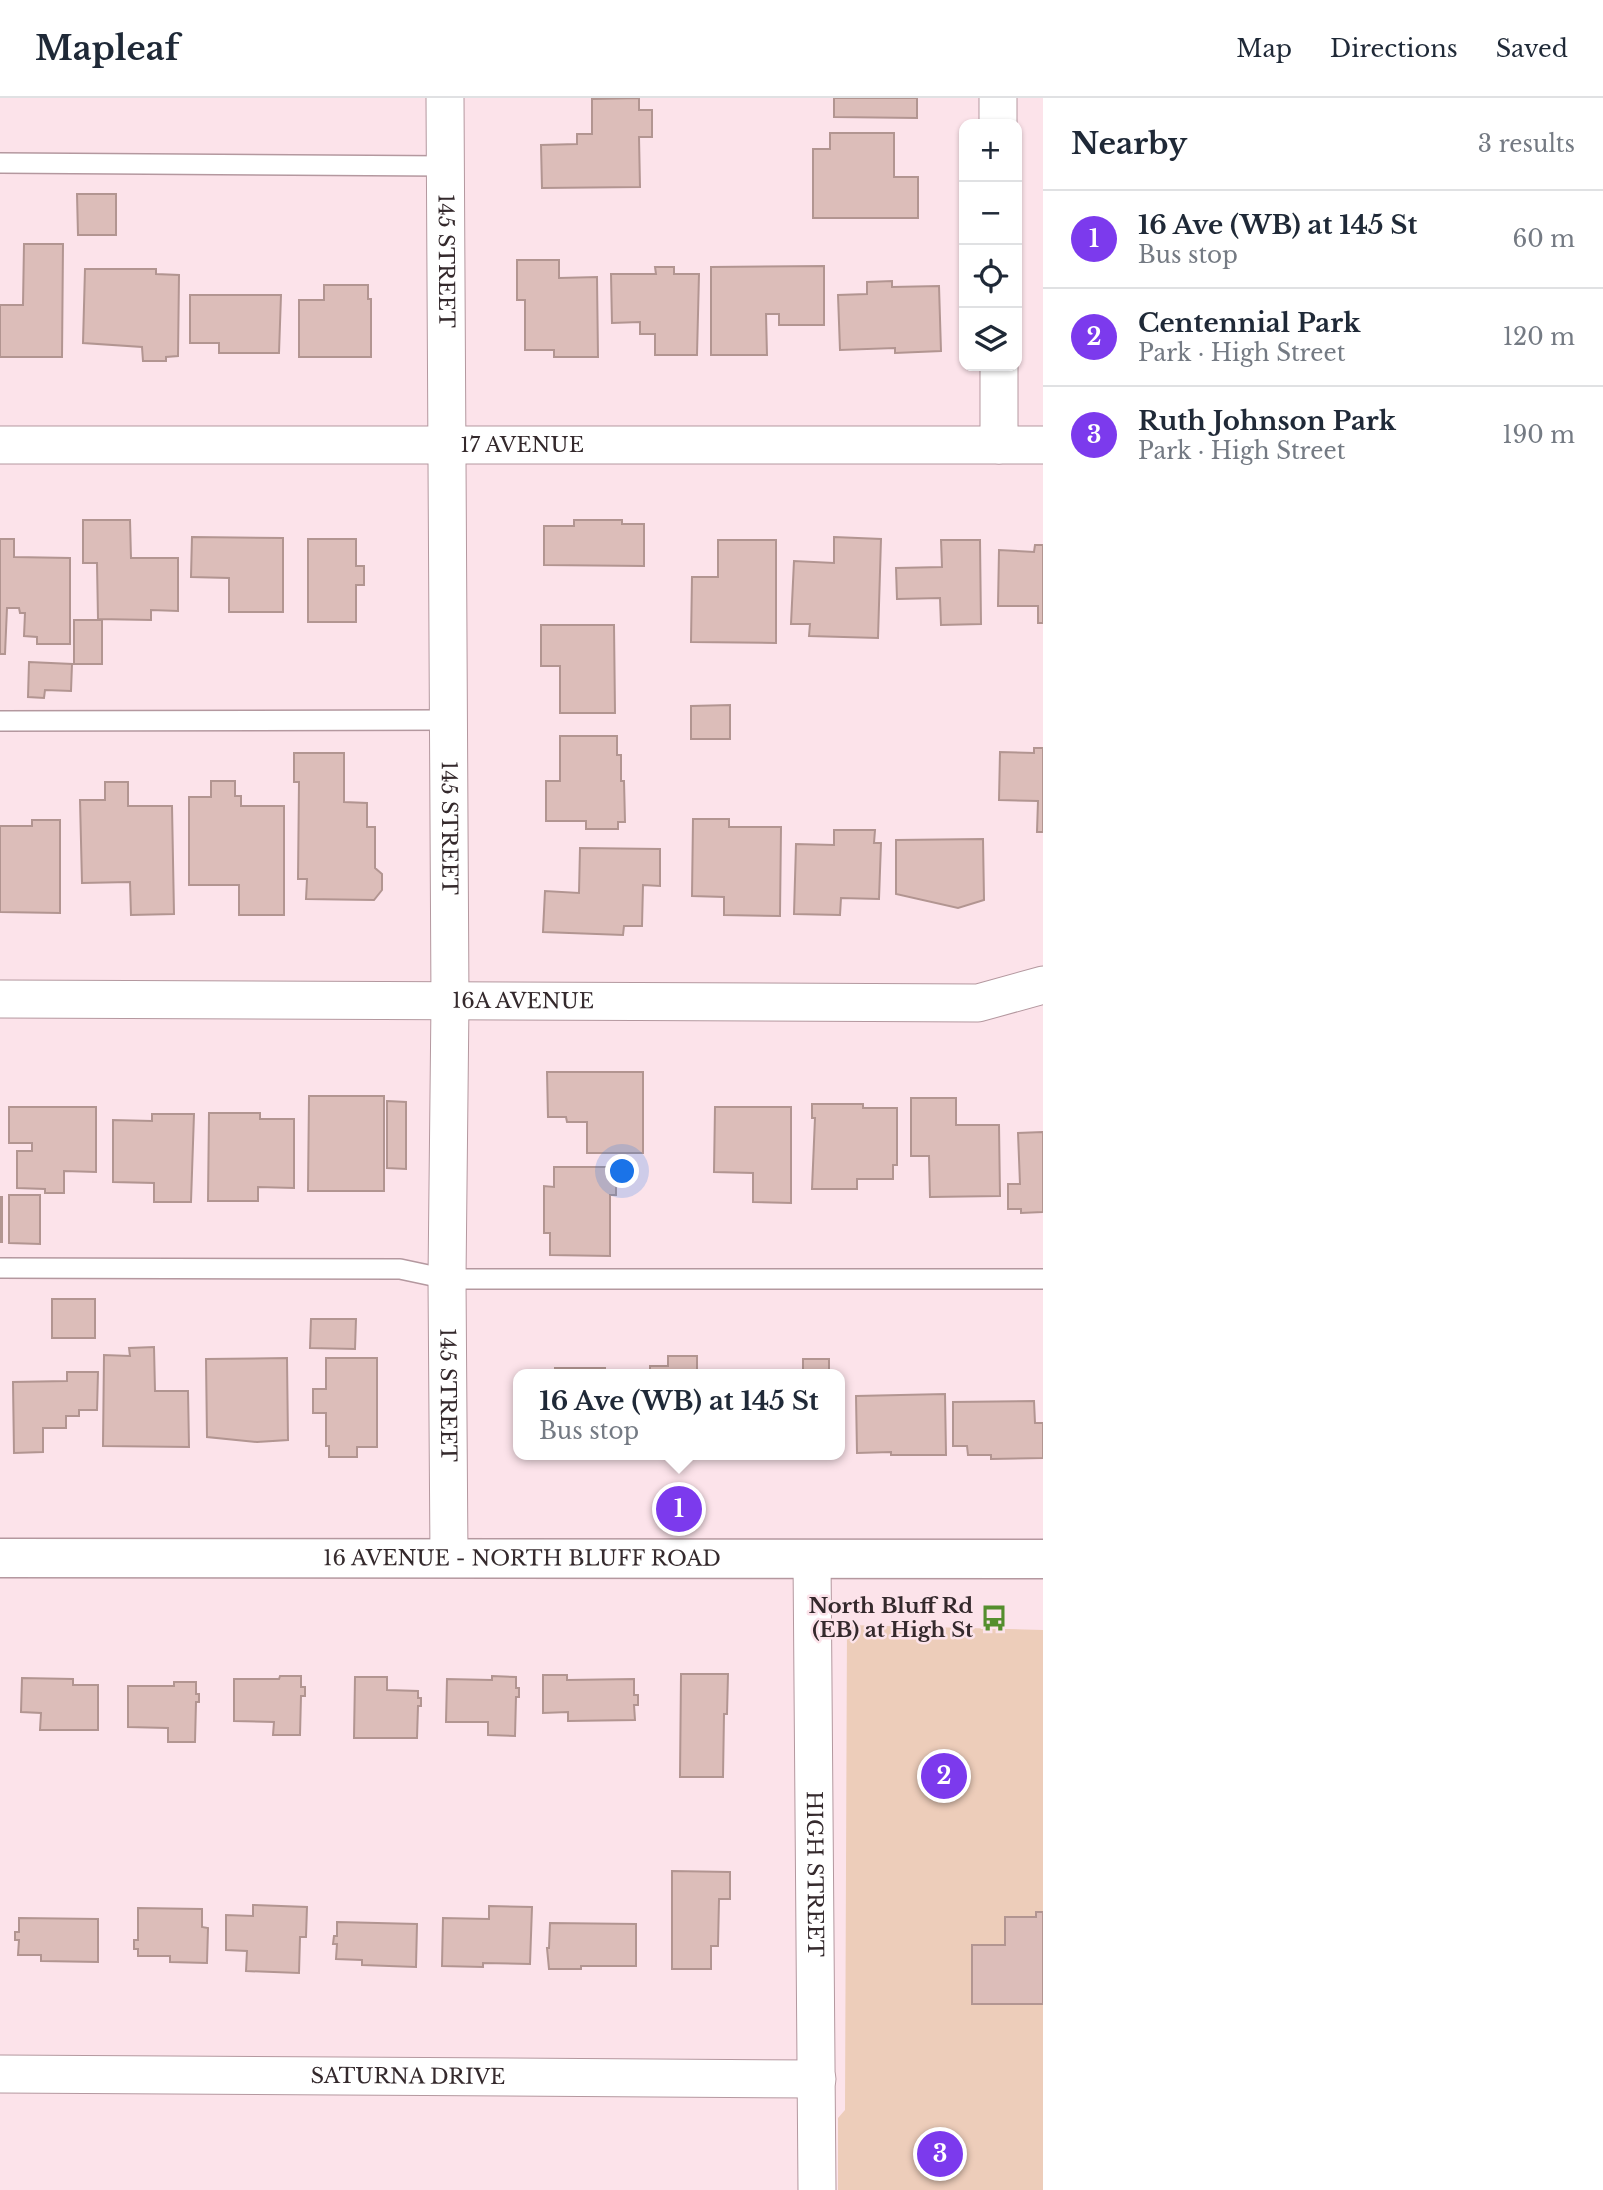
<!DOCTYPE html>
<meta charset="utf-8">
<style>
:root{--surface:#fff;--page:#f2f2f3;--text:#1f2937;--muted:#747a83;--line:#e0e1e3;--accent:#7c3aed}
body{margin:0;font-family:"Libre Baskerville",serif;background:var(--page);color:var(--text)}
.controls{position:absolute;right:21px;top:21px;display:grid;overflow:hidden;border-radius:14px;box-shadow:0 2px 5px #0004}
.controls button{width:63px;height:63px;display:grid;place-items:center;padding:0;border:0;border-bottom:2px solid var(--line);background:var(--surface);color:var(--text);font:35px sans-serif}
.you{position:absolute;left:623px;top:1074px;width:24px;height:24px;margin:-18px;border:5px solid #fff;border-radius:50%;background:#1a73e8;box-shadow:0 0 0 10px #1a73e833}
.badge{display:grid;place-items:center;width:46px;height:46px;border-radius:50%;background:var(--accent);color:#fff;font-size:23px;font-weight:700}
.pin{position:absolute;translate:-50% -50%;border:4px solid #fff;box-shadow:0 2px 7px #0006}
.popup{position:absolute;left:513px;top:1271px;width:332px;height:91px;box-sizing:border-box;display:grid;place-content:center;border-radius:14px;background:var(--surface);filter:drop-shadow(0 2px 5px #0005);font-size:23px;white-space:nowrap;color:var(--muted)}
.popup b{font-size:26px;color:var(--text)}
.popup::after{content:'';position:absolute;left:50%;top:100%;margin-left:-14px;border:14px solid transparent;border-top-color:var(--surface)}
.list{margin:0;padding:0;list-style:none}
h2{display:flex;justify-content:space-between;align-items:center;height:91px;margin:0;padding:0 28px;font-size:30px}
h2 small{font-size:23px;font-weight:400;color:var(--muted)}
.list li{display:grid;grid-template-columns:46px 1fr auto;gap:21px;align-items:center;box-sizing:border-box;height:98px;padding:0 28px;border-top:2px solid var(--line)}
.list b{display:block;font-size:26px;white-space:nowrap}
.list p{margin:0;font-size:23px;white-space:nowrap;color:var(--muted)}
.list em{font-size:23px;font-style:normal;color:var(--muted)}
.icon{flex:none;width:38px;height:38px;fill:none;stroke:currentColor;stroke-width:2;stroke-linecap:round;stroke-linejoin:round}
.map{position:relative;flex:none;width:1043px;height:2092px;overflow:hidden}
header{display:flex;align-items:center;gap:42px;box-sizing:border-box;height:98px;padding:0 35px;background:var(--surface);border-bottom:2px solid var(--line)}
header strong{font-size:33px}
nav{display:flex;gap:38px;margin-inline-start:auto;font-size:24px}
main{display:flex}
aside{flex:1;background:var(--surface)}
.map>svg:first-child{display:block}
.green{fill:#edcdba}
.building{fill:#dcbdb9;stroke:#b29591;stroke-width:2}
.lines{fill:none;stroke-linecap:round;stroke-linejoin:round}
.lane-casing{stroke:#b4989f;stroke-width:22}
.street-casing{stroke:#b4989f;stroke-width:39}
.secondary-casing{stroke:#b4989f;stroke-width:41}
.lane{stroke:#fff;stroke-width:19}
.street{stroke:#fff;stroke-width:37}
.secondary{stroke:#fff;stroke-width:38}
.labels{text-anchor:middle;dominant-baseline:central;stroke-width:5;stroke-linejoin:round;paint-order:stroke}
.street-label{font-size:21px;fill:#34292c;stroke:#fce3ea}
.poi-label{font-size:21px;font-weight:bold;fill:#34292c;stroke:#fce3ea;text-anchor:end}
</style>
<header>
<strong>Mapleaf</strong>
<nav><a>Map</a><a>Directions</a><a>Saved</a></nav>
</header>
<main>
<div class="map">
<svg width="1043" height="2092" viewBox="0 0 1043 2092">
<rect width="100%" height="100%" fill="#fce3ea"/>
<!-- green -->
<path class="green" d="M847 1527 1043 1532V2092H838V2020L845 2012Z"/>
<!-- building -->
<path class="building" d="M639 0V12H652V39H639L640 89 542 90 541 47 577 46V36H592V1Z
M834 0H917V20L834 19Z
M830 35H894V79H918V120H813V51H830Z
M77 96H116V137H78Z
M24 146H63L62 259H0V207H23Z
M517 162H559V180L597 179 598 259H554V252H525V202H517Z
M824 168V227H779V216H766L767 257H711V169Z
M655 169H674V176H699L697 257H655V236H640V224L612 225 611 176H656Z
M85 171H156V176L179 177 178 258 166 259V263H143L142 249 83 245Z
M892 183V189L939 188 941 253 895 255V250L840 252 838 197 867 196V184Z
M324 187H368V201H371V259H299V202H324Z
M190 197H281L279 255H219V245H190Z
M83 422H130L131 460H178V513L151 512V522L98 521 97 465H83Z
M574 422H622V426H644V468L544 467V428H574Z
M192 439 283 440V514H229V480L191 479Z
M834 439 881 441 878 540 809 538 810 526H791L794 463 834 465Z
M0 441H14V459L70 460V546H37V539L24 538 25 515H20L19 510H7L5 556H0Z
M308 441H356V468H364V487H356V524H308Z
M718 442H776V545L691 544 692 479H718Z
M941 442H980L981 526 941 527 940 500 897 501 896 470 942 469Z
M1035 447H1043V525H1038V508H998L999 452 1034 454Z
M74 522H102V566H74Z
M541 527H614L615 615H560V568H541Z
M29 564 72 566 71 593 45 592 44 600 28 599Z
M730 607V641H691V608Z
M560 638H617V657H621V683H624L625 724H618V731H586V723H546V683H560Z
M1034 650H1043V734H1037L1038 703 999 702 1000 654 1034 655Z
M294 655H344V704L367 705V729H375V770L382 776V792L374 802 306 801 307 781H298L299 684H294Z
M211 683H235V698H241V708H284V817H239V787H189V699H211Z
M105 684H128V708H172L174 816 131 817 130 784 82 785 80 702H105Z
M693 721H729V729H781L780 818 724 817V799L692 798Z
M32 722H60V815L0 814V728H32Z
M834 732H875L874 745H881L879 801 841 800 840 817 794 816 796 746 834 747Z
M983 741 984 802 958 810 896 796V742Z
M580 750 660 751V788L643 787 642 828H624L623 837 543 834 545 793 579 795Z
M547 974H643V1055H587V1024H567L566 1019H548Z
M309 998H384V1093H308Z
M911 1000H956V1027H999L1000 1098 930 1099 929 1058H911Z
M387 1003 406 1004V1071L387 1070Z
M812 1006H863V1010H897V1067H893V1081H857V1091H812L815 1020H812Z
M9 1009H96V1074L64 1073V1095H45V1091L17 1090V1053H32V1045H9Z
M715 1009H791V1105L753 1104V1075L714 1074Z
M209 1015H260V1021H294V1090L258 1089V1103H208Z
M152 1016H194L191 1104H154V1085L113 1084V1022L152 1023Z
M1043 1034V1114L1021 1115V1111H1008V1086H1020L1018 1035Z
M554 1069H616V1097H610V1158L550 1157V1135H544V1088L554 1089Z
M9 1097H40V1146L9 1145Z
M0 1099H2V1144H0Z
M52 1201H95V1240H52Z
M311 1221H356L355 1251 310 1250Z
M154 1249 155 1293H188L189 1349 103 1348 104 1257 130 1258 129 1250Z
M668 1258H697V1275L718 1276H628V1274L650 1275V1268H668Z
M287 1260 288 1342 257 1344 207 1339 206 1261Z
M326 1260H377V1349H357V1359H329V1348H326V1315H313V1291H326Z
M803 1261H829V1276H803Z
M555 1270H605V1276H555Z
M67 1274H98L97 1312H79V1318H66V1330H43V1354L14 1355 13 1284 67 1283Z
M945 1296 946 1357H891V1354L857 1355 856 1298Z
M1034 1303 1035 1325H1043V1360L991 1361V1357H968L967 1348H953V1304Z
M523 1357H608V1361H554V1358Z
M776 1357H833V1360H776Z
M681 1576H728L727 1616H724L723 1679H680Z
M543 1577H567V1582L634 1581V1597H638V1607H634L635 1622 568 1623V1614L543 1615Z
M280 1578H301V1589H305V1598H301L300 1637H273L274 1624 234 1623V1581H279Z
M492 1578 516 1579V1590H519V1599H516L515 1638 488 1637V1624H446L447 1581 492 1582Z
M355 1579H387V1592L418 1593V1600H421V1608H418L417 1640H354Z
M22 1580 73 1581V1587H98V1632H40L41 1615 21 1614Z
M174 1584H196V1596H199V1604H196L195 1644H168V1630L128 1629V1588H174Z
M672 1773 730 1774V1801H719L718 1848H711V1871H672Z
M253 1807 307 1809 306 1839H300L299 1875 246 1873 247 1853 226 1852V1817L253 1818Z
M489 1808 532 1809 530 1866 483 1865V1869L442 1868 443 1820 489 1821Z
M138 1810 202 1811V1829L208 1830 207 1865 170 1864V1858H138V1851H134V1842H138Z
M1036 1814H1043V1906H972V1847H1005V1819H1036Z
M19 1820 98 1821V1864L41 1863V1857H18L19 1842H15V1834H19Z
M337 1824 417 1826 416 1869 362 1867V1862L336 1861 337 1846H333L334 1838H337Z
M550 1825 636 1826V1868H581V1871H549L547 1850H549Z"/>
<g class="lines">
<!-- lane casing -->
<g class="lane-casing">
<path id="lane" d="M0 65 445 68
M0 623 449 622
M0 1170 400 1171 447 1181H1043"/>
</g>
<!-- street casing -->
<g class="street-casing">
<g id="street">
<path id="s1" d="M445 0 450 904 447 1181 449 1459"/>
<path d="M998 0V26"/>
<path d="M999 268V347"/>
<path id="s2" d="M0 347H1043"/>
<path id="s3" d="M0 901 978 905 1043 887"/>
<path id="s4" d="M812 1461 817 2092"/>
<path id="s5" d="M0 1976 817 1981"/>
</g>
</g>
<!-- secondary casing -->
<g class="secondary-casing">
<g id="secondary">
<path id="s6" d="M0 1460 1043 1461"/>
</g>
</g>
<!-- lane -->
<use href="#lane" class="lane"/>
<!-- street -->
<use href="#street" class="street"/>
<!-- secondary -->
<use href="#secondary" class="secondary"/>
</g>
<!-- icons -->
<defs>
<g id="bus-bare" transform="scale(2.1)"><path d="M-5-6H5V4H4V6H2V4H-2V6H-4V4H-5ZM-3.5-4V0h7V-4ZM-3.5 1.2v1.5H-2V1.2ZM2 1.2v1.5H3.5V1.2Z" fill="#548e2d" stroke="#fce3ea" stroke-width="2.5" paint-order="stroke"/></g>
</defs>
<g fill-rule="evenodd">
<use href="#bus-bare" x="994" y="1520"/>
</g>
<g class="labels">
<!-- street labels -->
<g class="street-label">
<text stroke="none"><textPath href="#s1" startOffset="163">145 STREET</textPath></text>
<text stroke="none"><textPath href="#s2" startOffset="522">17 AVENUE</textPath></text>
<text stroke="none"><textPath href="#s1" startOffset="730">145 STREET</textPath></text>
<text stroke="none"><textPath href="#s3" startOffset="523">16A AVENUE</textPath></text>
<text stroke="none"><textPath href="#s1" startOffset="1297">145 STREET</textPath></text>
<text stroke="none"><textPath href="#s6" startOffset="522">16 AVENUE - NORTH BLUFF ROAD</textPath></text>
<text stroke="none"><textPath href="#s4" startOffset="315">HIGH STREET</textPath></text>
<text stroke="none"><textPath href="#s5" startOffset="408">SATURNA DRIVE</textPath></text>
</g>
<!-- poi labels -->
<g class="poi-label">
<text x="973" y="1508">North Bluff Rd<tspan x="973" dy="24">(EB) at High St</tspan></text>
</g>
</g>
</svg>
<div class="controls">
<button>+</button>
<button>−</button>
<button><svg class="icon" aria-label="locate" viewBox="0 0 24 24"><circle cx="12" cy="12" r="6"/><path d="M12 2v4M12 18v4M2 12h4M18 12h4"/></svg></button>
<button><svg class="icon" aria-label="layers" viewBox="0 0 24 24"><path d="M12 4l9 5-9 5-9-5zM3 14l9 5 9-5"/></svg></button>
</div>
<div class="you"></div>
<div class="pin badge" style="left:679px;top:1411px">1</div>
<div class="popup"><b>16 Ave (WB) at 145 St</b>Bus stop</div>
<div class="pin badge" style="left:944px;top:1678px">2</div>
<div class="pin badge" style="left:940px;top:2056px">3</div>
</div>
<aside>
<h2>Nearby<small>3 results</small></h2>
<ul class="list">
<li><span class="badge">1</span><div><b>16 Ave (WB) at 145 St</b><p>Bus stop</p></div><em>60 m</em></li>
<li><span class="badge">2</span><div><b>Centennial Park</b><p>Park · High Street</p></div><em>120 m</em></li>
<li><span class="badge">3</span><div><b>Ruth Johnson Park</b><p>Park · High Street</p></div><em>190 m</em></li>
</ul>
</aside>
</main>
